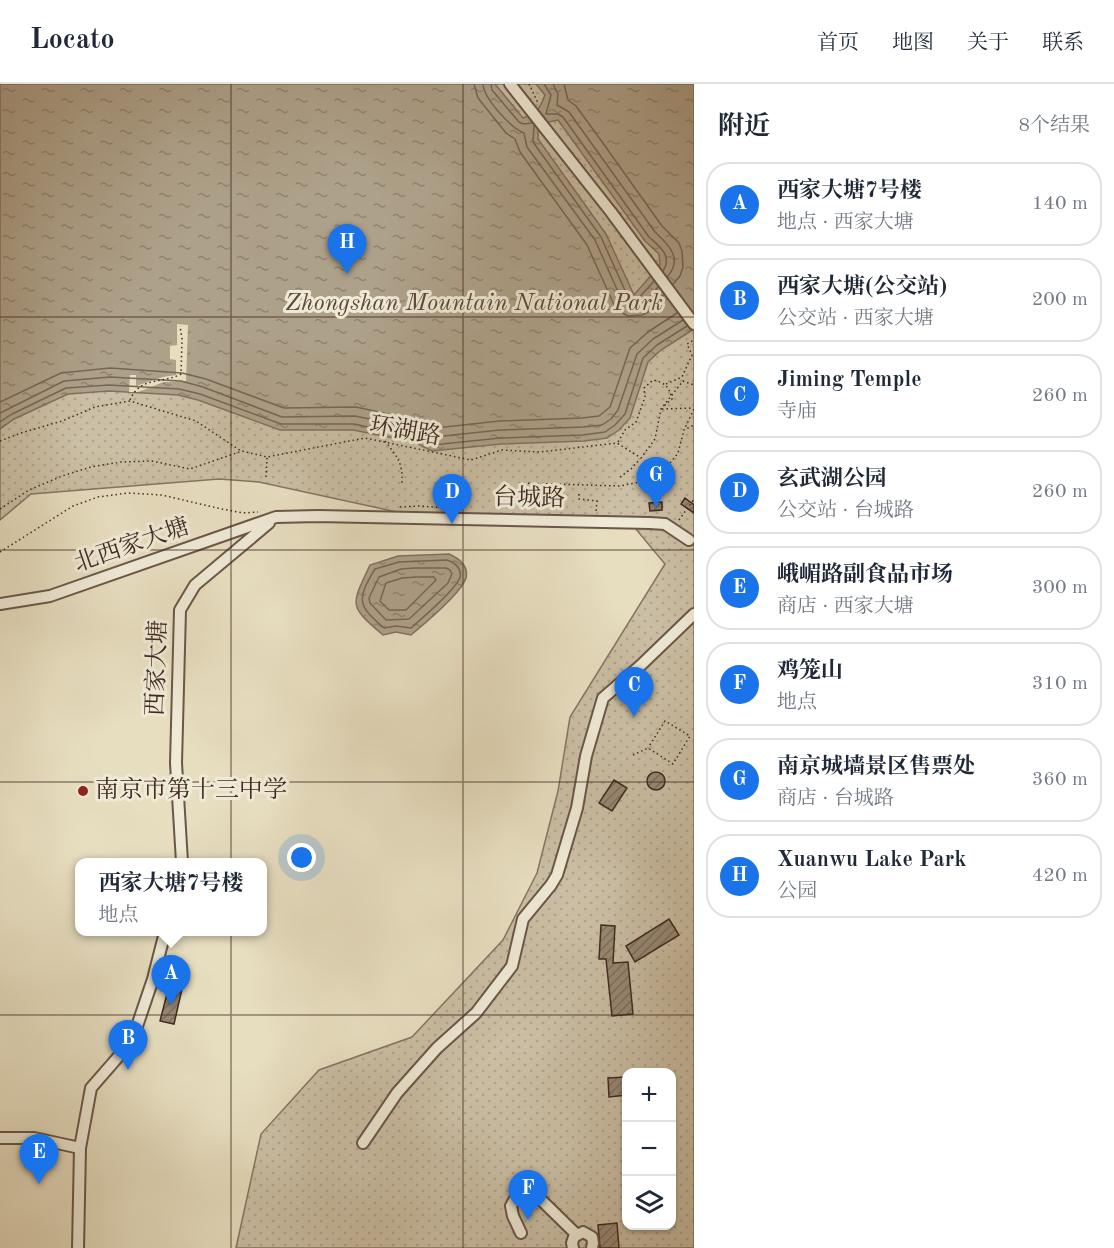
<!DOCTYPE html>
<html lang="zh">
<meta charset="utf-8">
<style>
:root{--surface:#fff;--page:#f2f2f3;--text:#1f2937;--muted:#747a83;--line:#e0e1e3;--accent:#1a73e8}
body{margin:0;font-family:"Old Standard TT","Noto Serif SC",serif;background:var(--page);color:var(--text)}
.controls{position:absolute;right:18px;bottom:18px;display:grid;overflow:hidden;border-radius:12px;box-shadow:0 2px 4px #0004}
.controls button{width:54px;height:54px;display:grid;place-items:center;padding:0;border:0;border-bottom:2px solid var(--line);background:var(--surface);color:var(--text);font:30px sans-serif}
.you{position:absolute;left:302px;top:774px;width:21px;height:21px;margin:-15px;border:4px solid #fff;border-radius:50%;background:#1a73e8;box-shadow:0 0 0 9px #1a73e833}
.badge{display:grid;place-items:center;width:39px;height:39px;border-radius:50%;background:var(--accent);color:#fff;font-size:20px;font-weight:700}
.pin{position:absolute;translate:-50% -50px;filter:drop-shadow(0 2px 3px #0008)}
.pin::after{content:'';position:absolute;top:32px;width:21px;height:18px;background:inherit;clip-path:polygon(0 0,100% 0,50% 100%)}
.popup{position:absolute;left:75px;top:774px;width:192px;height:78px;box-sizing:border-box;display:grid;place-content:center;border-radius:12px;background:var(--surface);filter:drop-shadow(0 2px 4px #0005);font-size:20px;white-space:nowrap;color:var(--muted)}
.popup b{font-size:22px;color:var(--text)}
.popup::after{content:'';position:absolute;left:50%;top:100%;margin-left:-12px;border:12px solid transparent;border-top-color:var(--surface)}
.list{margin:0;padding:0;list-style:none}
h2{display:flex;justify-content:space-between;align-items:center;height:78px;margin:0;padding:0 24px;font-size:26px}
h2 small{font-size:20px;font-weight:400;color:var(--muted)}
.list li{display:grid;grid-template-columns:39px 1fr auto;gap:18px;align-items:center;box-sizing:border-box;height:84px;margin:0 12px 12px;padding:0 12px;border:2px solid var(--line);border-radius:24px}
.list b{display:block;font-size:22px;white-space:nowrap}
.list p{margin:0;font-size:20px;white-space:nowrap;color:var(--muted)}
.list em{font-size:20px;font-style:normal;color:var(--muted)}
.icon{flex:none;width:33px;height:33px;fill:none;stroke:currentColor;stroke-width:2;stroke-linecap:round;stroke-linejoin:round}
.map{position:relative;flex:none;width:694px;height:1164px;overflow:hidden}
header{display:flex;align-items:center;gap:36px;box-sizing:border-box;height:84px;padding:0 30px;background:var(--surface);border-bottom:2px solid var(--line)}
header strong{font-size:28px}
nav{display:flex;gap:33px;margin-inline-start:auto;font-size:21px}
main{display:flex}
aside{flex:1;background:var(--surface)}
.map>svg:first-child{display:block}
.park{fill:url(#park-dots);stroke:#867463;stroke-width:1.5;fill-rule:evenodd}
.water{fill:url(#water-ripples);stroke:#827160;stroke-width:1.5;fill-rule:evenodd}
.pier{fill:#e7dec0}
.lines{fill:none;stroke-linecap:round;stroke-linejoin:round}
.shore{stroke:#776656;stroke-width:1.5}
.building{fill:url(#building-hatch);stroke:#402a21;stroke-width:1.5}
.minor-casing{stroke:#6a5749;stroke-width:14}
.path{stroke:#402a21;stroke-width:1.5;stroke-dasharray:1.5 3;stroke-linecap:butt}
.minor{stroke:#efead6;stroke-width:10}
.grid{fill:none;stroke:#402a21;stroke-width:1.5;stroke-opacity:0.55}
.poi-dot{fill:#8f2418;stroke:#efead6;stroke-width:2}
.labels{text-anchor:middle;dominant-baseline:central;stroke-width:6;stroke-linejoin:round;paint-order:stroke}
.park-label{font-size:24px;font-style:italic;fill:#5c483b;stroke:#efead6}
.street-label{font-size:24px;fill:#402a21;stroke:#efead6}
.poi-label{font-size:24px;fill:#402a21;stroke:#efead6;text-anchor:start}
</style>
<header>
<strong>Locato</strong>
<nav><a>首页</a><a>地图</a><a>关于</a><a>联系</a></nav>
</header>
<main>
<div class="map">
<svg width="694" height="1164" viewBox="0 0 694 1164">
<defs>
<pattern id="park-dots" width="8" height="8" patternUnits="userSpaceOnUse" patternTransform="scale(1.5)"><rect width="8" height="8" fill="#cbbfa5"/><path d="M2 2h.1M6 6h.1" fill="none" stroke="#afa48e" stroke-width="1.8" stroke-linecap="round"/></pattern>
<pattern id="water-ripples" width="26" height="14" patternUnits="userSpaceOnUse" patternTransform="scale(1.5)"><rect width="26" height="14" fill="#aea18a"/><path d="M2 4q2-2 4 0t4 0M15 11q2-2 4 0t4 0" fill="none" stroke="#8f8370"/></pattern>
<pattern id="building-hatch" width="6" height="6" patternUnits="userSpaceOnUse" patternTransform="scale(1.5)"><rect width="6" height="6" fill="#978874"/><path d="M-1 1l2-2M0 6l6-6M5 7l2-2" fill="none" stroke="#7d6f5f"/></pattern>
</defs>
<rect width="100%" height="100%" fill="#e7dec0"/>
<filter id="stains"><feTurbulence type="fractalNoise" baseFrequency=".00333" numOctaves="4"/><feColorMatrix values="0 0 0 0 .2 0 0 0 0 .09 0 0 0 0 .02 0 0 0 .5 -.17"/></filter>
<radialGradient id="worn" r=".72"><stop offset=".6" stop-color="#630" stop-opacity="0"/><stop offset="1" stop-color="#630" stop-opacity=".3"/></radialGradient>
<!-- park -->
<path class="park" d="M0 0H694V1164H236L261 1050 319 986 412 953 503 856 537 789 558 707 570 633 665 480 630 438 452 440 259 398 219 395 31 410 0 436ZM626 988H672V1142H626Z"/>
<!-- water -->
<path class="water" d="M0 0H495L523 34C537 30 540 24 545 11L536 0H694V245L661 266 648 278 630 334 619 346 607 354 584 357 501 360 432 367 414 358 353 346H280L198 316 178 311 109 307 68 310 14 335 0 345ZM558 36 645 157 659 170 660 181 634 211 606 150 538 55V46L549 38Z
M449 470C458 474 469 481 466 494 462 508 423 541 411 551L396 548 383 551C348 521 351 522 370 481L398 472Z"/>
<!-- pier -->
<path class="pier" d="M177 240 188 241 186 297 164 298 138 308H129L130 291H136V302L163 293 176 291V276L170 275V262L177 261Z"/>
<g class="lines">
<!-- shore -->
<path class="shore" d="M474 0 478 14 506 49 515 55 520 68 587 161 616 225 628 232 642 231 650 227 664 210
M483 0C484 15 511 44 524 49L527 63 595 156 623 219C639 231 649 214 658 203
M491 0 492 6 519 38 523 40 532 39
M544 0 551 11 546 30H558L563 33 649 153C659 162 673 172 663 187
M553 0 558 10 557 21 569 28 655 148C668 160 684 175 667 193
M564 0 568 16 576 22 595 48 662 142 679 159 682 167 683 183 680 192 673 200
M534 41 533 58 601 153 628 213 632 216 638 215 654 197
M0 318 61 289 110 284 182 289 206 295 284 324 356 323 420 337 436 344 499 337 582 334 599 332 610 323 630 264 648 248 677 229
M0 329 64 297 110 293 181 297 203 303 282 333 355 332 417 345 434 353 500 346 583 343 602 341 611 335 618 326 637 270 653 255 683 236
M0 338 12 330 66 304 109 301 179 305 200 310 281 340H354L415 353 433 361 500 354 583 351 605 348 615 341 625 330 643 274 657 261 687 242
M447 476C454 478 462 484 460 493 457 505 421 535 411 544L396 542 384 544C358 522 356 516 375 485L399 478Z
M415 484H446L450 486 452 490 448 499 409 535 386 536 370 519 369 514 379 493 401 485Z
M416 493H434L436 496 406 526H389L380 517 386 499 402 494Z"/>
</g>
<!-- building -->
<path class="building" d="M685 414 694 421V429L681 420Z
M662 418V426L650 427 649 419Z
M647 697a9 9 0 1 1 18 0a9 9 0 1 1-18 0Z
M614 696 627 704 612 727 599 719Z
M669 835 679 851 635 878 626 862Z
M601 841 615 842 613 879 628 878 633 930 612 932 606 875H599Z
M169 902 182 905 174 940 160 937Z
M627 993V1011L609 1013 608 994Z
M617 1139 619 1164H600L598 1141Z"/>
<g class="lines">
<!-- minor casing -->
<g class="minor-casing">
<path id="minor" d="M510 0 611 128 694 240
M0 520 50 512 276 433 318 432 650 439 665 440 689 456
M182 778 176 679 180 526 195 501 269 439
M0 1054H34L80 1064
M363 1059 397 1009 437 964 476 929 512 882 523 835 551 801 557 791 577 724 586 672 603 614 640 582 694 530
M521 1149 513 1132 511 1122C516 1112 520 1106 532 1107L576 1150
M78 1164 80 1064 91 1004 132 957 153 895 165 848
M573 1164 572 1159 574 1153 583 1148 592 1153 593 1159 592 1164"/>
</g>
<!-- path -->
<path class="path" d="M529 0 538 19
M666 300 682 293 692 271 687 260 694 256
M130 316C140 292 163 300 181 290L182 255 180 242
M662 325 693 324
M694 325 684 346 694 341
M0 357 21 349 62 337 95 323 130 317 196 337 241 367
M385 357C397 373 403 378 402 399
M618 358 625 346 636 338 645 313 644 304 653 296C666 299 669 303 672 315L664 322
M266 393 267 374
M620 393 631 385 640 375
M519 399 620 402 640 398 666 384 678 369 684 346
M579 410V415L597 417 596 428
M400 423 419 422 449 424
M0 425 29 406 62 392 91 383 121 378 152 377 190 385 242 367 267 373 365 354 471 376 502 366 540 368 617 359 641 374 655 355 661 325 683 297 694 301
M679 436 694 415
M0 468 73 422 98 413 128 409 162 411 217 424 243 429 258 428
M633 671 648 664 673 680 690 652 665 637 648 664"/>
<!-- minor -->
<use href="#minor" class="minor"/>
</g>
<!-- grid -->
<path class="grid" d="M231 0V1164M463 0V1164M0 233H694M0 466H694M0 698H694M0 931H694"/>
<!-- markers -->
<circle class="poi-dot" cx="83" cy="707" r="6"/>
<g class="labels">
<!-- park labels -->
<g class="park-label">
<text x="474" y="220">Zhongshan Mountain National Park</text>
</g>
<!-- street labels -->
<g class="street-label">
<text transform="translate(405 348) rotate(10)">环湖路</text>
<text transform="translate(529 415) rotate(1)">台城路</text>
<text transform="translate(132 462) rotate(-19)">北西家大塘</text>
<text transform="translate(158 584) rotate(-88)">西家大塘</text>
</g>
<!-- poi labels -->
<g class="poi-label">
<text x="95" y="707">南京市第十三中学</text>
</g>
</g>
<rect width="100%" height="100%" filter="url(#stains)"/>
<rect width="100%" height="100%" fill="url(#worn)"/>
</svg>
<div class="controls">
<button>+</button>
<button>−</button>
<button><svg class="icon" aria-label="layers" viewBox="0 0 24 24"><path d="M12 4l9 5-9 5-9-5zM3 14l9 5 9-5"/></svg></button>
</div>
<div class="you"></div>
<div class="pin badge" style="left:171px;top:921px">A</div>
<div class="popup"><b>西家大塘7号楼</b>地点</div>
<div class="pin badge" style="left:128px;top:986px">B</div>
<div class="pin badge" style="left:634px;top:633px">C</div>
<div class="pin badge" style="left:452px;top:440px">D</div>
<div class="pin badge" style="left:39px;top:1100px">E</div>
<div class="pin badge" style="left:528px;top:1136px">F</div>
<div class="pin badge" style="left:656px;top:423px">G</div>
<div class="pin badge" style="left:347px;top:190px">H</div>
</div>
<aside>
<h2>附近<small>8个结果</small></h2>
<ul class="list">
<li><span class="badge">A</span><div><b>西家大塘7号楼</b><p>地点 · 西家大塘</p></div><em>140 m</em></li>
<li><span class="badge">B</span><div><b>西家大塘(公交站)</b><p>公交站 · 西家大塘</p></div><em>200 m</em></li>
<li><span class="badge">C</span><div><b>Jiming Temple</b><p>寺庙</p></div><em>260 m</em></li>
<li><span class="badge">D</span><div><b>玄武湖公园</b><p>公交站 · 台城路</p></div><em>260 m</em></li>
<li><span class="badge">E</span><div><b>峨嵋路副食品市场</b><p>商店 · 西家大塘</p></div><em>300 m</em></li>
<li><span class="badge">F</span><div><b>鸡笼山</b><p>地点</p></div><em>310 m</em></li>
<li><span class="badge">G</span><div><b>南京城墙景区售票处</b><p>商店 · 台城路</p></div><em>360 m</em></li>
<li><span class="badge">H</span><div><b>Xuanwu Lake Park</b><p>公园</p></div><em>420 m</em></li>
</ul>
</aside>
</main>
